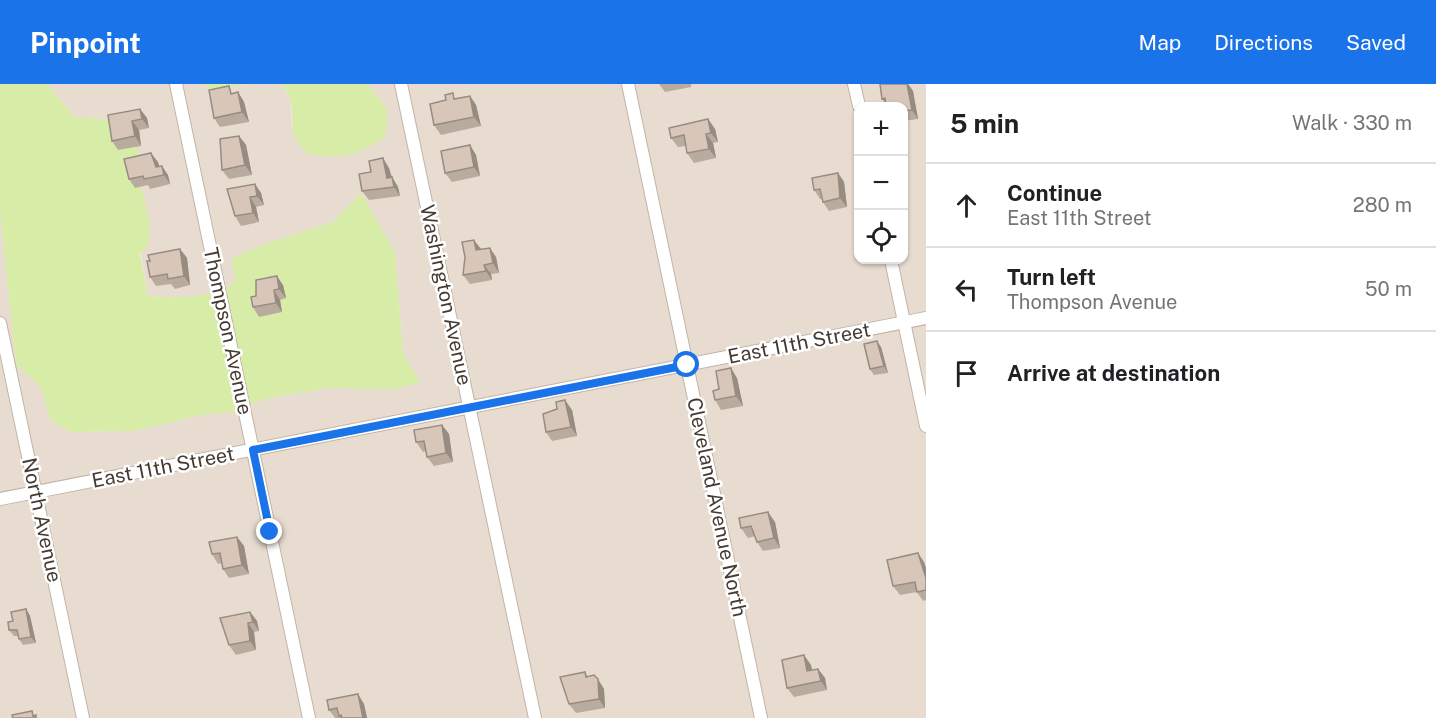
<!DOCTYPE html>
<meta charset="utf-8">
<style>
:root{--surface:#fff;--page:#f2f2f2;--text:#202124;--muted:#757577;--line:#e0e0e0;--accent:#1a73e8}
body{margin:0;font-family:"Public Sans",sans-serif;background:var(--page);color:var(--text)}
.controls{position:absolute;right:18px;top:18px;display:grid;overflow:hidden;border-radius:12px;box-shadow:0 2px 4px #0004}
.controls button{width:54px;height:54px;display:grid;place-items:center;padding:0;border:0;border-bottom:2px solid var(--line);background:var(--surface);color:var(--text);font:30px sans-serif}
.stop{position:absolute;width:18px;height:18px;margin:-14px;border:4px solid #1a73e8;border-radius:50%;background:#fff}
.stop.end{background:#1a73e8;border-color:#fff;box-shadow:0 2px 6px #0008}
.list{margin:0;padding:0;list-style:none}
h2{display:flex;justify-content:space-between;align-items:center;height:78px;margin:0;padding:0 24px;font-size:26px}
h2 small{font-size:20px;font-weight:400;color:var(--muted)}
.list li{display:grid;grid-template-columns:39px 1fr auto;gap:18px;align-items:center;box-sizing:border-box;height:84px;padding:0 24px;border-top:2px solid var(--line)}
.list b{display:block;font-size:22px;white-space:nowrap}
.list p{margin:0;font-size:20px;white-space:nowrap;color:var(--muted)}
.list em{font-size:20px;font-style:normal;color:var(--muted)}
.icon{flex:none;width:33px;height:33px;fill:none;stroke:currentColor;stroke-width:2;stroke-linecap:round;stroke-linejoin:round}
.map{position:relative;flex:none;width:926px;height:634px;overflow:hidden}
header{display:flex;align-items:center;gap:36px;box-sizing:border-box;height:84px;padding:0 30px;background:var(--accent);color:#fff}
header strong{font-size:28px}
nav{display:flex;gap:33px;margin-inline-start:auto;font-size:21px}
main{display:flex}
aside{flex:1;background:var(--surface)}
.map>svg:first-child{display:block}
.residential{fill:#e7dccf;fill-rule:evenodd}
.green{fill:#d7eca6}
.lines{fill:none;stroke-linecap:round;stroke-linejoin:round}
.minor-casing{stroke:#c2b4a7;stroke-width:14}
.minor{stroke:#fff;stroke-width:12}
.wall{fill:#baab9f}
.shaded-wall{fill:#978b82}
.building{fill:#d8c7b9;stroke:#978b82;stroke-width:1.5}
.route{stroke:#1a73e8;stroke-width:8}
.labels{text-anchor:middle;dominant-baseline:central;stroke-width:5;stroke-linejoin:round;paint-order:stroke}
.street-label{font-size:20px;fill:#453a32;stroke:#fff}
</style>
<header>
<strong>Pinpoint</strong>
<nav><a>Map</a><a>Directions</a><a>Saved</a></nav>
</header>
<main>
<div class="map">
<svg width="926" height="634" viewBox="0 0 926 634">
<rect width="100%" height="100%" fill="#f3ebe2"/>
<!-- residential -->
<path class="residential" d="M47 0H200L214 6 249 0H281L290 13 292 45 388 27 368 0H926V634H0V127L16 280 40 302 51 336 72 348 133 347 202 331 232 328 264 315 327 304 419 298 403 269 395 168 361 109 333 138 265 160 232 175 236 198 220 208 189 214 148 212 119 37 74 33ZM858 22H904V176H858Z"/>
<!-- green -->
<path class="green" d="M0 0H47L74 33 119 37 137 55 140 98 150 140 148 162 140 170 148 212C179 214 208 216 236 198L231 175 265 160 333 138 361 109 395 168 403 269 420 299 392 305 327 304 264 315 232 328 202 331 133 347 72 348 51 336 40 302 16 280 0 127Z
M200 0H249L214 6Z
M281 0H368L388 27 385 53C359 71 340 76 308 70 280 46 303 23 281 0Z"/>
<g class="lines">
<!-- minor casing -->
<g class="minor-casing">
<path id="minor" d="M176 0 309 634
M401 0 535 634
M628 0 761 634
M854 0 859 22
M891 176 926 342
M0 239 83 634
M0 415 926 234"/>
</g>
<!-- minor -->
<use href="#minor" class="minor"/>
</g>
<!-- wall -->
<path class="wall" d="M659 0H691V3L665 8Z
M880 0H908L913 7 918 35 903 37V22L886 21 882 15Z
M238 8 244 18 249 38 220 43 214 34 234 9Z
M470 12 476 21 481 42 441 51 434 41 457 14Z
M140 25 147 34 149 44 139 46 141 62 118 66 112 57Z
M708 35 715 45 718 58 713 59 716 74 694 79 687 69 686 62 678 63 671 54Z
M239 52 246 61 252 91 229 95 222 86Z
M470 61 476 71 480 92 452 98 445 89Z
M158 78 159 82 168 91 170 100 150 105 148 101 135 104 129 95Z
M389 84 392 93 398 103 400 112 369 116 362 107Z
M838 89 844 98 847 123 829 127 823 118 822 115H820L814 106Z
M255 100 261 109 264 121 256 123 259 138 241 142 235 132Z
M180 165 187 174 190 201 175 205 171 200 156 202 150 193Z
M496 173 499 189 491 190 492 196 470 200 463 191Z
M283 201 286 214 280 216 282 228 259 233 253 223 256 212Z
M881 263 888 289 874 291 870 285Z
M737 294 743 322 721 326 715 316 719 305Z
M557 325 572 326 577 352 552 357 546 348Z
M442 341 449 350 453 378 434 382 427 373 426 367 423 368 416 358Z
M775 438 780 464 763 467 757 458 755 452 748 454 741 444Z
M237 453 244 462 249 490 229 494 223 485 222 479 218 480 212 470Z
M924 478 926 484V516L923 517 917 508 900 511 893 502Z
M26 525 30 532 36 559 23 561 19 555 18 552H14L9 546 13 537Z
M250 528 257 537 259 547 254 548 256 566 236 571 229 561Z
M811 581 812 586 818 585 825 594 827 606 794 613 787 604Z
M585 588 588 593 604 605 605 624 576 629 569 620Z
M364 620 367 634H335L329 626Z"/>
<!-- shaded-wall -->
<path class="shaded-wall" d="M907 0H908L913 7 918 35 912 26Z
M238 8 244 18 249 38 242 28Z
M470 12 476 21 481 42 474 33Z
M140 25 147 34 149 44 142 35Z
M708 35 715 45 718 58 711 49Z
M132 37 139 46 141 62 135 52Z
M706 50 713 59 716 74 709 65Z
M239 52 246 61 252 91 245 81Z
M470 61 476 71 480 92 474 83Z
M151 69 158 78 162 92 156 83Z
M383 74 389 84 394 103 387 94Z
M162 82 168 91 170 100 164 91Z
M838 89 844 98 847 123 840 114Z
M392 93 398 103 400 112 394 103Z
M255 100 261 109 264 121 257 112Z
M250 113 256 123 259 138 253 129Z
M474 156 481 165 476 166Z
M490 164 496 173 499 189 493 179Z
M180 165 187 174 190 201 184 192Z
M484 181 491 190 492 196 486 187Z
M277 192 283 201 286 214 279 205Z
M274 206 280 216 282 228 276 219Z
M877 257 881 263 888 289 884 282Z
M731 284 737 294 743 322 736 312Z
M565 316 572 326 577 352 571 343Z
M442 341 449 350 453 378 446 369Z
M768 428 775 438 780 464 774 454Z
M237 453 244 462 249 490 242 481Z
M918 469 924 478 926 484V494Z
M26 525 30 532 36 559 31 553Z
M250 528 257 537 259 547 253 538Z
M248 539 254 548 256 566 250 557Z
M804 571 811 581 814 596 807 587Z
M818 585 825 594 827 606 821 597Z
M598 595 604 605 605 624 599 615Z
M358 610 364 620 367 634H363Z"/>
<!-- building -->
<path class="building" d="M880 0H907L912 26 903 27V22H886L885 14 882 15Z
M229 2 231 10 238 8 242 28 214 34 209 6Z
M453 9 454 15 470 12 474 33 434 41 430 20 446 16 445 11Z
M140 25 142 35 132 37 135 52 112 57 108 31Z
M708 35 711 49 706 50 709 65 687 69 684 51 671 54 669 44Z
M239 52 245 81 222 86 220 55Z
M470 61 474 83 445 89 441 67Z
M151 69 156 83 162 82 164 91 144 95 143 92 129 95 124 75Z
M383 74 387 94 392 93 394 103 362 107 359 90 371 88 369 77Z
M838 89 840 114 823 118 820 105 814 106 812 94Z
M255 100 257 112 250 113 253 129 235 132 227 105Z
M474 156 476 166 490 164 493 179 484 181 486 187 463 191 465 173 462 158Z
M180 165 184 192 168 195 167 190 150 193 147 177H150L148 171Z
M277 192 279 205 274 206 276 219 253 223 251 213 256 212V196Z
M877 257 884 282 870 285 864 260Z
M731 284 736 312 715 316 713 307 719 305 716 287Z
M565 316 571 343 546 348 543 330 557 325 556 318Z
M442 341 446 369 427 373 424 357 416 358 414 346Z
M768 428 774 454 757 458 751 442 741 444 739 434Z
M237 453 242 481 223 485 220 469 212 470 209 458Z
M918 469 926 494V506L917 508 915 498 893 502 887 476Z
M26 525 31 553 19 555 17 546H9L8 538 13 537 11 528Z
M250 528 253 538 248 539 250 557 229 561 220 534Z
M804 571 807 587 818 585 821 597 787 604 782 576Z
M585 588 586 593 594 591 598 595 599 615 569 620 560 593Z
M358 610 363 634H342L341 631 339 632 337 624 329 626 327 616Z
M32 627 33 632 36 631V634H13L12 631Z"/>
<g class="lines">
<!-- route -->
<path class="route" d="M270 448 253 366 687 281"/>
</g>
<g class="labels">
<!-- street labels -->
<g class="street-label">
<text transform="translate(446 211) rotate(78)">Washington Avenue</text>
<text transform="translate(228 247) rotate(78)">Thompson Avenue</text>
<text transform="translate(799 259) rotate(-11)">East 11th Street</text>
<text transform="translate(163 383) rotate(-11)">East 11th Street</text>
<text transform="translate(717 423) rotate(78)">Cleveland Avenue North</text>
<text transform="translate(42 436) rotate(78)">North Avenue</text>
</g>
</g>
</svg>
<div class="controls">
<button>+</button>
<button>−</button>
<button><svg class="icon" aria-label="locate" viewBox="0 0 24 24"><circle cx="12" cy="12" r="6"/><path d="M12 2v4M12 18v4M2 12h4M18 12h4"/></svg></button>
</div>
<div class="stop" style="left:687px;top:281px"></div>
<div class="stop end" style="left:270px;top:448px"></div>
</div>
<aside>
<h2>5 min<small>Walk · 330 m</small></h2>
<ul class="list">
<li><svg class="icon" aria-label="ahead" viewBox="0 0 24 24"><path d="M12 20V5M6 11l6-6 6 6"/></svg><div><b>Continue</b><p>East 11th Street</p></div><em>280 m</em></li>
<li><svg class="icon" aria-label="left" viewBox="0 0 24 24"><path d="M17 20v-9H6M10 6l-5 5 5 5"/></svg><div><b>Turn left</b><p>Thompson Avenue</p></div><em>50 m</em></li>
<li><svg class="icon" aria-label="arrive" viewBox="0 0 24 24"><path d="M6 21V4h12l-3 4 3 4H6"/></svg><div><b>Arrive at destination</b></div></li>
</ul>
</aside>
</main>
